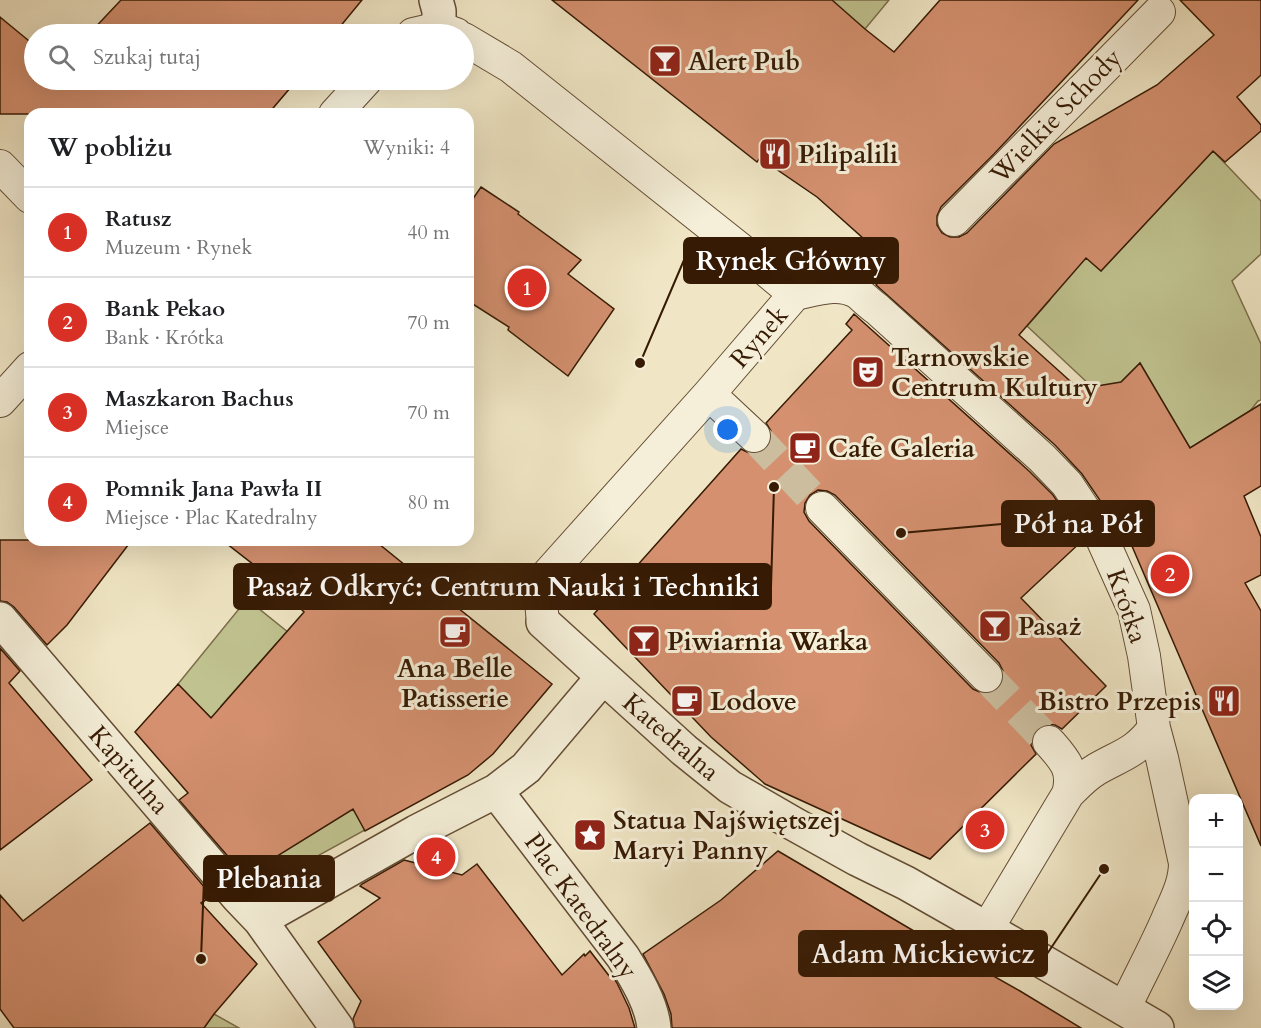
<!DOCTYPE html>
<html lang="pl">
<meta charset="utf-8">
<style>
:root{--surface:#fff;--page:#f6f6f6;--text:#202124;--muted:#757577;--line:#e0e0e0;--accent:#d93025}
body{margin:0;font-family:Cardo,serif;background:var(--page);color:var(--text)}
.controls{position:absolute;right:18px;bottom:18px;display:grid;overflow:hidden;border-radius:12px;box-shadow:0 6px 24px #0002}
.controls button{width:54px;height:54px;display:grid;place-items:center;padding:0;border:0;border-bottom:2px solid var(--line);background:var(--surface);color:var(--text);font:30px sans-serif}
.you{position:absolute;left:728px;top:430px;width:21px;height:21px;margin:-15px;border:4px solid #fff;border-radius:50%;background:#1a73e8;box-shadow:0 0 0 9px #1a73e833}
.badge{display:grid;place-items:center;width:39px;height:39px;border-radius:50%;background:var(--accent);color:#fff;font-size:20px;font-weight:700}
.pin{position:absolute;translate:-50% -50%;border:3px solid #fff;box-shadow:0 2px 6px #0006}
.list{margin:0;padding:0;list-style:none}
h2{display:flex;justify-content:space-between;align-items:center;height:78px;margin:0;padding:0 24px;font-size:26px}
h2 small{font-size:20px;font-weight:400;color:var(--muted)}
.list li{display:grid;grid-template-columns:39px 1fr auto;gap:18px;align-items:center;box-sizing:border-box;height:90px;padding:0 24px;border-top:2px solid var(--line)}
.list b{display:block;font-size:22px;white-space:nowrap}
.list p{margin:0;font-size:20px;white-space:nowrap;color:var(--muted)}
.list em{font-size:20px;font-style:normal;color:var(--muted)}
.icon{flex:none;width:33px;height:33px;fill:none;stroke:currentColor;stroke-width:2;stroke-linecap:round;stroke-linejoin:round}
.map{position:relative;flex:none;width:1261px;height:1028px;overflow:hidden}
.search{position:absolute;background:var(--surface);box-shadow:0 6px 24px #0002;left:24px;top:24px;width:450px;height:66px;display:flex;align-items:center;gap:15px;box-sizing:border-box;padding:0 21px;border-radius:33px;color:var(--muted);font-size:22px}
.panel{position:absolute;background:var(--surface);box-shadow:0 6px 24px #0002;left:24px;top:108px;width:450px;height:438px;border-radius:18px}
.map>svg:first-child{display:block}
.green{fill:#c0c390;stroke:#7b6e4a;stroke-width:1.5}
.building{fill:#d4906f;stroke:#361a03;stroke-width:1.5;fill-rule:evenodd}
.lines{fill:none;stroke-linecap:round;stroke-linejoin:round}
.pedestrian-tunnel{stroke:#cbbd9e;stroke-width:32;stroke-dasharray:32 16;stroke-linecap:butt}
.pedestrian-casing{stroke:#644d34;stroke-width:34}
.minor-casing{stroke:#644d34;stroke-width:36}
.pedestrian{stroke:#f5efd9;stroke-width:32}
.minor{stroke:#f5efd9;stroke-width:33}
.labels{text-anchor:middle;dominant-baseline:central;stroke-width:6;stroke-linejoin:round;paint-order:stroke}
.poi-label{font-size:26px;font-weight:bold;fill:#361a03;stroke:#f5efd9;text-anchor:start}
.street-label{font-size:26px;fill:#361a03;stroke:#f5efd9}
.leader{fill:none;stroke:#361a03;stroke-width:2}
.callout-dot{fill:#361a03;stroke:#f5efd9;stroke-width:2}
.callout{fill:#361a03;stroke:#361a03;stroke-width:2}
.callout-label{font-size:27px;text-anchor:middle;font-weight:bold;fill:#fff}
</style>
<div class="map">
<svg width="1261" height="1028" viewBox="0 0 1261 1028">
<rect width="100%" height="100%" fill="#f0e6c5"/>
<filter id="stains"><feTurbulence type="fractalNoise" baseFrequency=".00333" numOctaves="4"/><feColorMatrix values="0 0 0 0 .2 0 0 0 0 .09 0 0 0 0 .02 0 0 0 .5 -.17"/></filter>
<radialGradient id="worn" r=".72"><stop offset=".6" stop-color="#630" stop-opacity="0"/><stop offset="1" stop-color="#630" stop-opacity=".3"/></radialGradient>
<!-- green -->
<path class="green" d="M828 0H889L865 29Z
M1213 151 1261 201V254L1232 281 1261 344V400L1258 401 1250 411 1190 448 1140 363 1103 400 1092 387 1027 326 1050 300 1036 289 1077 249 1101 271Z
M247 599 289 633 278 642 221 706 222 729 178 684Z
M353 809 365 830 272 881H266L254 870Z
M214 1014 239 1028H204Z"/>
<!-- building -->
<path class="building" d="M121 0H362L334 34H89Z
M552 0H832L865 29 894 52 940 0H1138L994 154 941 207 937 216V225L942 233 950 237H959L967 233 1054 144 1157 85 1214 35 1180 0H1261V75L1237 97 1261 125V131L1225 162 1213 151 1101 271 1086 258 1019 335 1079 389 1121 382 1140 363 1190 448 1261 404V486L1244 496 1261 537V575L1245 583 1261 611V846L1116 509 1110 515 1082 474 1055 445 876 285 892 264 817 197 760 158 757 162Z
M0 17 34 45V80H297L268 114H0Z
M481 187 519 212 518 214 581 260 568 274 614 309 568 376 508 330 509 327 468 301V206Z
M854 314 1029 471 1053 495 1083 540 1021 598 1106 686 1062 729 1055 725 1046 724 1037 729 1032 737 1031 745 1036 754 930 859 765 784 711 737 594 614 741 449 749 453H759L768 448 772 439 771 431 766 423 852 330 846 324ZM818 490 827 491 835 495 999 663 1003 671V680L998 689 991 693H982L973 689 809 521 804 512 805 503 810 495Z
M0 540H132L67 625 47 645 14 607 7 602 0 601Z
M222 540H374L552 684 493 754 468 775 365 831 353 809 245 876 179 800 188 793 135 732 178 684 211 718 304 612 267 575Z
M0 648 20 671 9 683 92 780 0 850Z
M150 823 212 896 201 903 257 964 214 1014 204 1028H14L0 1009V895L23 921Z
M778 851 919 934 1020 991 1081 1028H672L671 1014 664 994 643 954 721 900Z
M404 860 462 875 477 864 562 975 584 954 585 956 590 951 610 977 612 975 617 983 629 1008 635 1028H355L353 1019 361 1001 318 942 380 898 360 886 362 884Z"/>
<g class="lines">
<!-- pedestrian-tunnel -->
<path class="pedestrian-tunnel" d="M754 436 822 508
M986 676 1049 742"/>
<!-- pedestrian casing -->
<g class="pedestrian-casing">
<path id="pedestrian" d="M413 34 439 28 456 34
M464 39 511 67 740 249 795 294
M335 114 366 80
M0 166 30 197
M954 220 1159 12
M795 294C815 290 839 281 858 293 864 298 870 304 877 309L1042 458 1067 484 1099 532 1134 610 1144 656 1154 728 1162 758 1185 863C1185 884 1175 901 1167 920 1154 950 1138 979 1124 1009
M709 394 754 436
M0 401 30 368
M822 508 986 676
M543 622C541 605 539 590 548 574L709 394 795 294
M1049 742C1064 759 1075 770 1068 794
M987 929 1068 794C1077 785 1085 776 1097 769 1121 755 1136 753 1154 728"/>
</g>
<!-- minor casing -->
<g class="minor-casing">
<path id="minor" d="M436 0 439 11V28
M0 619 238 897 260 920 337 1028
M543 622 684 750 730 787 794 824 857 859 906 883 987 929 1157 1028
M496 791 623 957C636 978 652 1004 654 1028
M260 920 416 832 496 791 526 768 603 677"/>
</g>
<!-- pedestrian -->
<use href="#pedestrian" class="pedestrian"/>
<!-- minor -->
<use href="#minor" class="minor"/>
</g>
<!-- icons -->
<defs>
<g id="bar-square" transform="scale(1.725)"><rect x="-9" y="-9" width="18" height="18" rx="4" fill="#8f2418" stroke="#f5efd9"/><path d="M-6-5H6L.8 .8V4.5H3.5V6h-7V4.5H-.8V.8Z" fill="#fff"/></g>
<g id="restaurant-square" transform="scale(1.725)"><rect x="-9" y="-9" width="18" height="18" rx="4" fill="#8f2418" stroke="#f5efd9"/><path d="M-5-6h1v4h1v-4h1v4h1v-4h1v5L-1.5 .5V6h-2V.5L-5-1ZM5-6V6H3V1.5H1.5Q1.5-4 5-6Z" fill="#fff"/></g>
<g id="theatre-square" transform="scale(1.725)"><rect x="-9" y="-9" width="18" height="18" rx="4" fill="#8f2418" stroke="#f5efd9"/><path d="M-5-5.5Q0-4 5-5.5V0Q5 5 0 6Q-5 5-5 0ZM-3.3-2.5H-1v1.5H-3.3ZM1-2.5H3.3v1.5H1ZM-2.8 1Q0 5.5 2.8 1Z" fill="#fff"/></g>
<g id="cafe-square" transform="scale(1.725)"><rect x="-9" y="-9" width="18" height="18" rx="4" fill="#8f2418" stroke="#f5efd9"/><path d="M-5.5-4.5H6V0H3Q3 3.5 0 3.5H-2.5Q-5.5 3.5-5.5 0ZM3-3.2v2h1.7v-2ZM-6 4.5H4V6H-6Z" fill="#fff"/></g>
<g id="sight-square" transform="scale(1.725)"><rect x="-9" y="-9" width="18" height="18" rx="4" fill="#8f2418" stroke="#f5efd9"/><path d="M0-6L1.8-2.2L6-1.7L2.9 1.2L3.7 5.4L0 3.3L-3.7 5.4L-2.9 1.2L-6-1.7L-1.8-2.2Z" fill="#fff"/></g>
</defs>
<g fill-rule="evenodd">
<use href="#bar-square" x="665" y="61"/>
<use href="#restaurant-square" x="775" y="154"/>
<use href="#theatre-square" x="868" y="372"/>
<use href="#cafe-square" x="805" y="448"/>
<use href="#bar-square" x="995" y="626"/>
<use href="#cafe-square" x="455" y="632"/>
<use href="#bar-square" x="644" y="641"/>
<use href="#cafe-square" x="687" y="701"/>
<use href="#restaurant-square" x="1224" y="701"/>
<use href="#sight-square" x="590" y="835"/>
</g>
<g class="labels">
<!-- poi labels -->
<g class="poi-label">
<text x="688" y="61">Alert Pub</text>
<text x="798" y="154">Pilipalili</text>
<text x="891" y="357">Tarnowskie<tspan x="891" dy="30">Centrum Kultury</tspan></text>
<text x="828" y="448">Cafe Galeria</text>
<text x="1018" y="626">Pasaż</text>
<text x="667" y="641">Piwiarnia Warka</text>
<text x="455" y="668" text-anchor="middle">Ana Belle<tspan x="455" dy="30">Patisserie</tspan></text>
<text x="710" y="701">Lodove</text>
<text x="1201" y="701" text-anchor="end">Bistro Przepis</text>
<text x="613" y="820">Statua Najświętszej<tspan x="613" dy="30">Maryi Panny</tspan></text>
</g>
<!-- street labels -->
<g class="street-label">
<text transform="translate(1056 116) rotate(-46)">Wielkie Schody</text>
<text transform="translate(759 337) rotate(-49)">Rynek</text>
<text transform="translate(1127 606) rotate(71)">Krótka</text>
<text transform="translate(671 737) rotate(41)">Katedralna</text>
<text transform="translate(129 770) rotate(49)">Kapitulna</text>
<text transform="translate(581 906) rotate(54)">Plac Katedralny</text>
</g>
</g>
<!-- callouts -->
<path class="leader" d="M640 363L684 260M901 533L1002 524M774 487L771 587M201 959L204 879M1104 869L1047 954"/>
<g class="callout-dot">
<circle cx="640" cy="363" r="6"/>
<circle cx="901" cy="533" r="6"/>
<circle cx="774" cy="487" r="6"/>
<circle cx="201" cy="959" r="6"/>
<circle cx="1104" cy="869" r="6"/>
</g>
<g class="callout">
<rect x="684" y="238" width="214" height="45" rx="6"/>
<rect x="1002" y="501" width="152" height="45" rx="6"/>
<rect x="234" y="564" width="537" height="45" rx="6"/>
<rect x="204" y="856" width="130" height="45" rx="6"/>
<rect x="799" y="931" width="248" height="45" rx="6"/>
</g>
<g class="callout-label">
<text x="791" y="270">Rynek Główny</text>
<text x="1078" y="533">Pół na Pół</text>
<text x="503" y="596">Pasaż Odkryć: Centrum Nauki i Techniki</text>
<text x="269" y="888">Plebania</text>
<text x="923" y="963">Adam Mickiewicz</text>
</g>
<rect width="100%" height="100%" filter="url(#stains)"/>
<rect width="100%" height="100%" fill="url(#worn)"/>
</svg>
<div class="controls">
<button>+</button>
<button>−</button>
<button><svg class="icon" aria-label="locate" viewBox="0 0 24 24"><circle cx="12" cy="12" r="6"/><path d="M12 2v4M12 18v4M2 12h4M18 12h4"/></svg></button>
<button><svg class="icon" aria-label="layers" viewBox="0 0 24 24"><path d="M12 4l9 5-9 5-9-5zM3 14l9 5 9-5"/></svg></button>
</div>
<div class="you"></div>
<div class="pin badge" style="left:527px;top:288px">1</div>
<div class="pin badge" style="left:1170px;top:574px">2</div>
<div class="pin badge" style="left:985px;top:830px">3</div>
<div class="pin badge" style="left:436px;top:857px">4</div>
<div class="search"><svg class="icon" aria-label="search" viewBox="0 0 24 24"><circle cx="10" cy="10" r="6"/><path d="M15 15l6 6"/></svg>Szukaj tutaj</div>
<section class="panel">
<h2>W pobliżu<small>Wyniki: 4</small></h2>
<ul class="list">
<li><span class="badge">1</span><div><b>Ratusz</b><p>Muzeum · Rynek</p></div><em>40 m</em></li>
<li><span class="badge">2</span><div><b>Bank Pekao</b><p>Bank · Krótka</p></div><em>70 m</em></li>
<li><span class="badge">3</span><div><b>Maszkaron Bachus</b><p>Miejsce</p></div><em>70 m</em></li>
<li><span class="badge">4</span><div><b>Pomnik Jana Pawła II</b><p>Miejsce · Plac Katedralny</p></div><em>80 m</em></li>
</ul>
</section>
</div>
